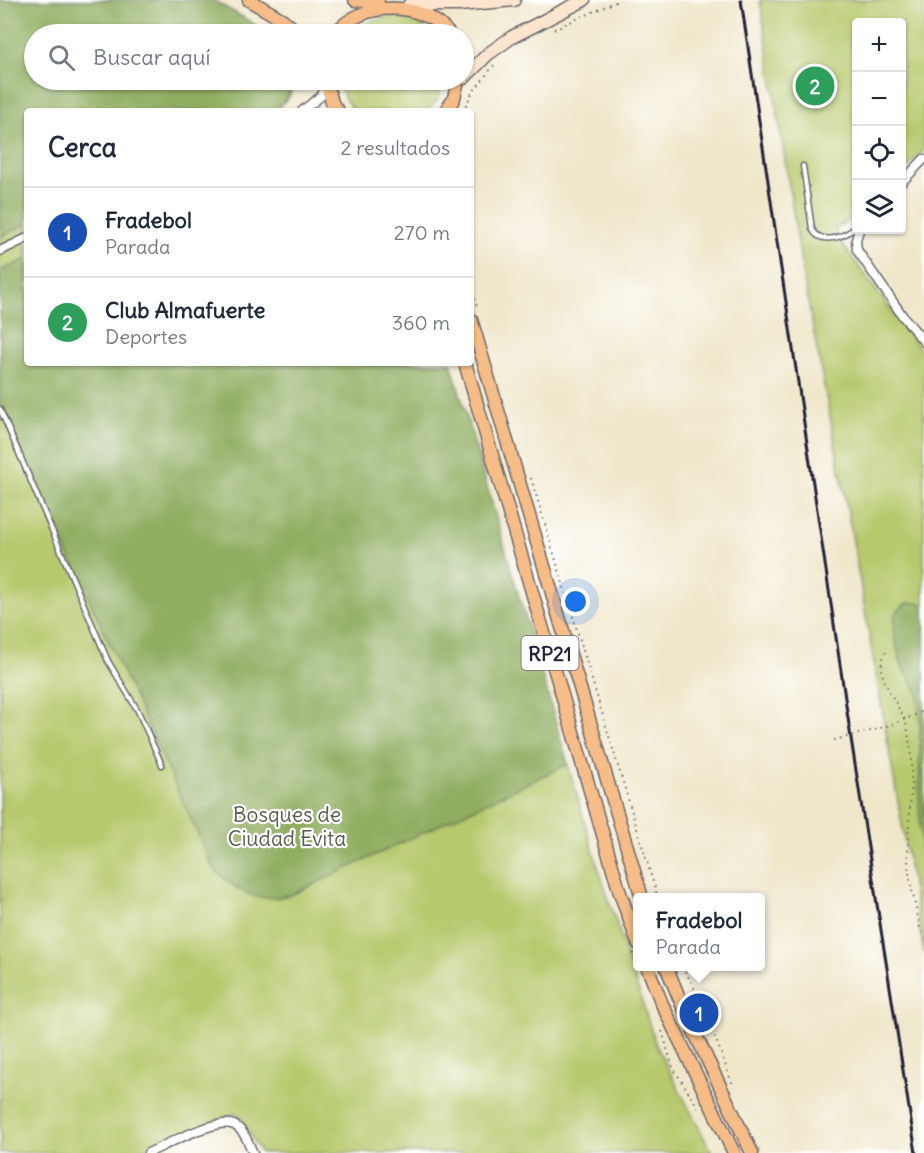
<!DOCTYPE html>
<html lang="es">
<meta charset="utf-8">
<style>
:root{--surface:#fff;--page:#f2f2f3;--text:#1f2937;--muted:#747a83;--line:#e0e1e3;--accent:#0f766e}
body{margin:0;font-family:Delius,sans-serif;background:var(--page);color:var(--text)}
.controls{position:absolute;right:18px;top:18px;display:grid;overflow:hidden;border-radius:6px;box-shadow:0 2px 4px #0004}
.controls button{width:54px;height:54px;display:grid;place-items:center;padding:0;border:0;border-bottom:2px solid var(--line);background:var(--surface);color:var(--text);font:30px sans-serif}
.you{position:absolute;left:576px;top:602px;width:21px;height:21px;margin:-15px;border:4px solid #fff;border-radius:50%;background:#1a73e8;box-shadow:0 0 0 9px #1a73e833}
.badge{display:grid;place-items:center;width:39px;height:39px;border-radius:50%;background:var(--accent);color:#fff;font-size:20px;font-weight:700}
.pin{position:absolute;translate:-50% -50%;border:3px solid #fff;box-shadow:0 2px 6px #0006}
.popup{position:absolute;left:633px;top:893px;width:132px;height:78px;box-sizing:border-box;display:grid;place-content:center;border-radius:6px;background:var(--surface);filter:drop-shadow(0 2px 4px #0005);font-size:20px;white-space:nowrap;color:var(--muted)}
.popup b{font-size:22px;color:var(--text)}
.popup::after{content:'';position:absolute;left:50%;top:100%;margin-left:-12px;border:12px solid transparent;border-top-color:var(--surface)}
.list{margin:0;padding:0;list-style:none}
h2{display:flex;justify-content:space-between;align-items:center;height:78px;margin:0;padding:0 24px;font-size:26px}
h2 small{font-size:20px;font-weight:400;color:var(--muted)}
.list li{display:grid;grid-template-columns:39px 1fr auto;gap:18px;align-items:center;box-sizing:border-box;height:90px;padding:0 24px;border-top:2px solid var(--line)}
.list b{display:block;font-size:22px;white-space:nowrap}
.list p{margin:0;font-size:20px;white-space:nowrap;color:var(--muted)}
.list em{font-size:20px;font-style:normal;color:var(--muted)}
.icon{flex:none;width:33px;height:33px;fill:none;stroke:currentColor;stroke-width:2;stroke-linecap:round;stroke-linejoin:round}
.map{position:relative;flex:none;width:924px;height:1153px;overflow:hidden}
.search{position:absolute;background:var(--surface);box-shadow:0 2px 4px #0004;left:24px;top:24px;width:450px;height:66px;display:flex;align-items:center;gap:15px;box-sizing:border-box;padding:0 21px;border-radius:33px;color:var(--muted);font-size:22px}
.panel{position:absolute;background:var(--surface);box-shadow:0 2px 4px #0004;left:24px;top:108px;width:450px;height:258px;border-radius:6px}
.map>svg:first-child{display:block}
.green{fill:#b6c96d;stroke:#6c7654;stroke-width:1.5}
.forest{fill:#90ad60;stroke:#59684e;stroke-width:1.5}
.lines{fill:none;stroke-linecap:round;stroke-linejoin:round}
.service-casing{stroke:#6a676d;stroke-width:7}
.minor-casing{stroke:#6a676d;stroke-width:11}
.secondary-casing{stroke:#6a676d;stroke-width:15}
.primary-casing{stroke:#6a676d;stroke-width:15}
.path{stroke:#6a676d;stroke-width:2;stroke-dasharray:1.5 4.5;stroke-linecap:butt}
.service{stroke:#fff;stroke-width:4}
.minor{stroke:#fff;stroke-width:8}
.secondary{stroke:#fce5cf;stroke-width:12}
.primary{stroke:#f7bd88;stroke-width:12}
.rail{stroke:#22223b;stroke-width:3}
.labels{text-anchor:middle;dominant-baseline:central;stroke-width:4.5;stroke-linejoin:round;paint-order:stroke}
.shield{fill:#fff;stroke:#646476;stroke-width:1.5}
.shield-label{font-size:20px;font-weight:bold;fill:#22223b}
.park-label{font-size:21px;fill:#565c4c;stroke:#fff}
</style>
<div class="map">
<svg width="924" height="1153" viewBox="0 0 924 1153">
<rect width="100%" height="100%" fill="#fff"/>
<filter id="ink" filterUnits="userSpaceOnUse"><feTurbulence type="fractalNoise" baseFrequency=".0167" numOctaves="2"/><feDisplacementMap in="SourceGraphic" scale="12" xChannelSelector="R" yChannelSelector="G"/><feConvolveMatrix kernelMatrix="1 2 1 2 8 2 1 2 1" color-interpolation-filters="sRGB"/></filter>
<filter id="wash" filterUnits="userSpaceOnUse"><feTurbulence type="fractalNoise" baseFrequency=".008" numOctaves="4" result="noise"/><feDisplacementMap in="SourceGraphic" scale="24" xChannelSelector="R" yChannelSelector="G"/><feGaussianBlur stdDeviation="1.35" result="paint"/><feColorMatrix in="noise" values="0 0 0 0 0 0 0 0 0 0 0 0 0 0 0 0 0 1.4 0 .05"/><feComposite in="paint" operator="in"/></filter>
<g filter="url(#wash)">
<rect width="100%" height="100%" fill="#f0e7cb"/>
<!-- green -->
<path class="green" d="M0 0H213L271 34H34V80H296L289 97 280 106 282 111H27V363H451L593 851 656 1045 712 1153H261L237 1113 132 1153H0Z
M760 0H924V150L902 173V22H856V216L835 229 842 244 924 354V953L848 512 803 275Z
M400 16 417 22 432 34H351C366 21 379 17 400 16Z
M338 80H445L437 100 427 111H356L346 101Z"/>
<!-- forest -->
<path class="forest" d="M0 0H213L271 34H34V80H296C289 95 285 104 270 111H27V224L0 237Z
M27 259V363H451L568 764 291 895C255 903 240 894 214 869L0 407V271Z
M906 603H919L924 606V888L919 806 920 725 918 692 901 664 894 635 895 614Z"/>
</g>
<g filter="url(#ink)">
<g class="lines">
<!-- service casing -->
<g class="service-casing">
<path id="service" d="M803 166 812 229C821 246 844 237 856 227
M0 409 108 661 138 711 162 765"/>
</g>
<!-- minor casing -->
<g class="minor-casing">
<path id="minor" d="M302 111 321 96 326 87
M902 182 924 159
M859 230 856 240 857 250 902 315 924 342
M0 251 27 238
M148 1153C166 1145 217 1117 234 1125 244 1130 249 1144 253 1153"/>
</g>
<!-- secondary casing -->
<g class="secondary-casing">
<path id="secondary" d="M409 5H459L514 0
M464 78 488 54 512 37 584 0"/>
</g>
<!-- primary casing -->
<g class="primary-casing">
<path id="primary" d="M249 0 283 20 300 34
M355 0 378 2
M335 34C361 0 423 0 449 34
M325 80 333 105 338 111
M446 111 454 98 458 80
M471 319 642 898
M465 363 620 893 638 943
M647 966 662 1004 734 1153
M666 966 688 1019 752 1153"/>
</g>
<!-- path -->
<path class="path" d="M554 29 620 0
M463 111 472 93 495 64
M471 287 478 310
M531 478 658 898
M886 652C870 677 902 704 907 727 916 769 908 813 908 856 908 880 916 905 920 928L924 936
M834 740C866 732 896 726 924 710
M633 953 637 964
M682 966C704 1002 717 1043 732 1083
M662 1031 673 1068 698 1107"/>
<!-- service -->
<use href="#service" class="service"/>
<!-- minor -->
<use href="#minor" class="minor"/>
<!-- secondary -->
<use href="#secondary" class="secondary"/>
<!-- primary -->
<use href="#primary" class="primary"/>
<!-- rail -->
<path class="rail" d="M741 0 852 745 916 1153"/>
</g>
</g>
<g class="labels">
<!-- shield labels -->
<rect class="shield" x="521.5" y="636" width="57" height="34" rx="4.5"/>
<g class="shield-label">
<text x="550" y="653">RP21</text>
</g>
<!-- park labels -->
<g class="park-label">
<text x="287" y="814">Bosques de<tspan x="287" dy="24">Ciudad Evita</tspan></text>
</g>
</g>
</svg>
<div class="controls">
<button>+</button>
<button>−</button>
<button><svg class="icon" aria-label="locate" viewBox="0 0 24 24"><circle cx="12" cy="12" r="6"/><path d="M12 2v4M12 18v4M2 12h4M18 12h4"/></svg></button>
<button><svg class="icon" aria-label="layers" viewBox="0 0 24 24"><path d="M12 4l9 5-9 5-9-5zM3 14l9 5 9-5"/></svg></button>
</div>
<div class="you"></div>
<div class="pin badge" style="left:699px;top:1013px;background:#1a4fb4">1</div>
<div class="popup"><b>Fradebol</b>Parada</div>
<div class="pin badge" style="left:815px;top:86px;background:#2e9e5b">2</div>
<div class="search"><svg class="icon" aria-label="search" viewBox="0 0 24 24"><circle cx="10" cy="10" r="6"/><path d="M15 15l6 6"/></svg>Buscar aquí</div>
<section class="panel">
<h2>Cerca<small>2 resultados</small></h2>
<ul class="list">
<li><span class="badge" style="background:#1a4fb4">1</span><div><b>Fradebol</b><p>Parada</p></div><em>270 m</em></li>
<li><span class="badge" style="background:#2e9e5b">2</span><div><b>Club Almafuerte</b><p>Deportes</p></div><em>360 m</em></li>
</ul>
</section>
</div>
